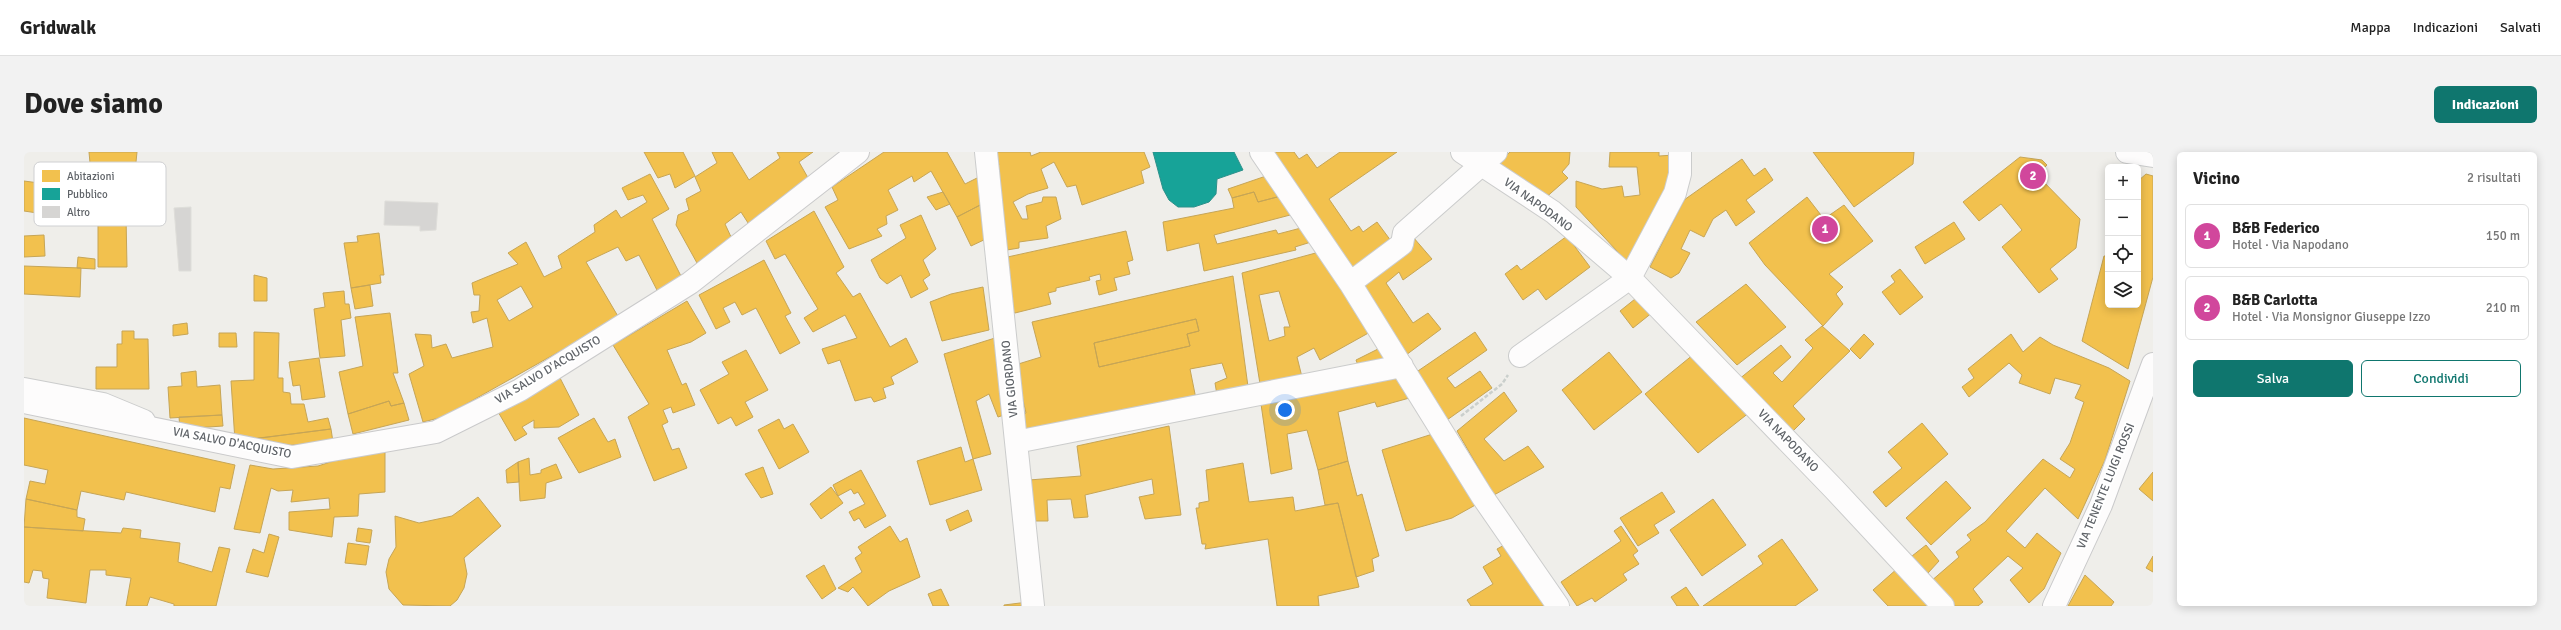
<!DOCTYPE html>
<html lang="it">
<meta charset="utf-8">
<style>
:root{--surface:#fff;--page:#f2f2f2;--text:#222;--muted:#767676;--line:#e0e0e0;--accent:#0f766e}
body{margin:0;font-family:Signika,sans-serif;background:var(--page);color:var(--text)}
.controls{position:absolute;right:12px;top:12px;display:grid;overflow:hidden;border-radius:6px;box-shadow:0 2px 10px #0003}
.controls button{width:36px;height:36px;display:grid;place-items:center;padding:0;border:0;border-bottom:1px solid var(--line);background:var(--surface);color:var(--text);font:20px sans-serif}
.you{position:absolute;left:1261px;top:258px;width:14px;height:14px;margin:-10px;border:3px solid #fff;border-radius:50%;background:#1a73e8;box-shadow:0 0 0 6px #1a73e833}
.badge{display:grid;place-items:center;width:26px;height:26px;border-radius:50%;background:var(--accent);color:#fff;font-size:13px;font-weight:700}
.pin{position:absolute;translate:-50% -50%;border:2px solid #fff;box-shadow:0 1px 4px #0006}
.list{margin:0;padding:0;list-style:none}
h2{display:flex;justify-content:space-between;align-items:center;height:52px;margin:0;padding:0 16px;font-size:17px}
h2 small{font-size:13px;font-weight:400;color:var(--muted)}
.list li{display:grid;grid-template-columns:26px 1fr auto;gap:12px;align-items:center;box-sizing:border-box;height:64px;margin:0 8px 8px;padding:0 8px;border:1px solid var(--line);border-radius:6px}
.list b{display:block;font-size:15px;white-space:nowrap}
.list p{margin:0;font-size:13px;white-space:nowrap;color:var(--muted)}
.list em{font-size:13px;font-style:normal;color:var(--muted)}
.actions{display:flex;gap:8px;padding:12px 16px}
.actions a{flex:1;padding:9px 0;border:1px solid var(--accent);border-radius:6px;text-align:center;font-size:14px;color:var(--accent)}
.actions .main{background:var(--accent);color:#fff}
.icon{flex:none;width:22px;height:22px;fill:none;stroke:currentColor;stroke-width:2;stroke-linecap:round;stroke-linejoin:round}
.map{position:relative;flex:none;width:2129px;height:454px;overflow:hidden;border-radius:6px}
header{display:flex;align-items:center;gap:24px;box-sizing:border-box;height:56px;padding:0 20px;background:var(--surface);border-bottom:1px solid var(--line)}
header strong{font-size:19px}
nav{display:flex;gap:22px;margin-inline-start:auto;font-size:14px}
.intro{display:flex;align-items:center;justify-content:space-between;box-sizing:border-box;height:96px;padding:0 24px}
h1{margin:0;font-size:28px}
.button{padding:10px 18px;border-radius:6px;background:var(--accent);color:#fff;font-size:14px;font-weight:700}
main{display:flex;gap:24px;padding:0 24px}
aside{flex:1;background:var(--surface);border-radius:6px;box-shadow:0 2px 10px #0003}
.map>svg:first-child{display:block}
.homes{fill:#f2c14e;stroke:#c6a556;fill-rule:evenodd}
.public{fill:#17a398;stroke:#2d908a}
.building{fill:#d6d5d3;stroke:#deddd9}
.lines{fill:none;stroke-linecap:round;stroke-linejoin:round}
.street-casing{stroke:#cbcccc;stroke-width:24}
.secondary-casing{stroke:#cacacb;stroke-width:24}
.path{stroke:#cacfcc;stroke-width:2.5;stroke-dasharray:4 2;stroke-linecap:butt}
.street{stroke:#fdfcfc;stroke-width:22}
.secondary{stroke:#fdfcfc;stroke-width:22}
.labels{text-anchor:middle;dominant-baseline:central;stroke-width:4;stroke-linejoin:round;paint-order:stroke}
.street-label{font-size:12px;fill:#5f6368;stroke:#fff}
.key{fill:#fff;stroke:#cfd0d2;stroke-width:1}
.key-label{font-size:11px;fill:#5f6368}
</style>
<header>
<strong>Gridwalk</strong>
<nav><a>Mappa</a><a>Indicazioni</a><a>Salvati</a></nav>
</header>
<div class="intro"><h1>Dove siamo</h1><a class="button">Indicazioni</a></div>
<main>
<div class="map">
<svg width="2129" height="454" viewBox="0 0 2129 454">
<rect width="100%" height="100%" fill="#efeeea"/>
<!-- homes -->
<path class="homes" d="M65 0H113L111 20 118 21 115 44 89 41 87 62 102 64 103 115H74V71H53V36H47V21L86 20V11H66Z
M620 0H659L671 24 651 36 646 22 634 26Z
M688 0H708L725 28 756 6 753 0H789L775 10 787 31 726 74 717 60 701 72 708 87 673 111 652 73 654 63 665 58 662 47 677 39 671 25 693 11Z
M860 0H923L941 32 959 23 962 50 933 65 907 19 890 30 888 24 864 38 874 58 862 64 863 72 853 77 858 84 825 97 801 55 814 48 808 35Z
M972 0H1006L1007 4 1017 0H1120L1126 15 1117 19 1120 31 1058 53 1052 33 1043 35 1030 10 1017 17 1024 36 1004 42 989 50 998 67H1004L1002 54 1018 50 1019 45H1032L1037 67 1022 74 1024 86 995 90V96L977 99 965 16 975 13Z
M1242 0H1270L1275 7 1283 2 1293 16 1316 0H1373L1305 47 1327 79 1335 74 1339 80 1353 70 1370 93 1328 122Z
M1486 0H1546L1545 12 1538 20 1544 26 1519 48 1468 17Z
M1586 0H1635V4L1650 3V18L1606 113 1552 55V29L1578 37 1598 34 1600 45 1616 43 1613 15H1585Z
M1789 0H1890L1889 12 1830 55Z
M1996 5 2018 8 2023 13 2013 23 2056 67 2052 96 2026 117 2034 127 2015 141 1978 95 1998 78 1977 52 1955 69 1939 50Z
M1718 7 1730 24 1741 16 1749 28 1722 48 1731 60 1712 74 1702 58 1689 67 1680 85 1666 78 1657 97 1666 101 1655 121 1647 126 1626 115 1660 48Z
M626 22 645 57 628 67 658 126 635 142 615 103 602 109 594 95 562 110 595 166 419 265 399 270 385 222 400 214 391 182 407 183 408 196 422 192 428 206 469 195 463 166 449 171 447 160 455 159 456 143H450L448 131 494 112 484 101 502 90 520 125 538 116 534 104 571 80 570 73 592 58 597 66 623 50 619 43 604 48 598 36ZM497 134 509 155 485 169 473 148Z
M2122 22 2129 24V125L2104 217 2058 189 2080 104H2084V153H2114V29Z
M1245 23 1257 44 1234 50 1230 40 1208 46 1204 37Z
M0 29 38 34 37 61 22 59 20 62 0 59Z
M919 40 926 52 912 58 903 45Z
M1230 40 1234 50 1257 44 1270 62 1190 83 1193 92 1252 78 1254 82 1277 76 1287 90 1271 95 1272 98 1180 119 1175 91 1143 99 1139 70 1210 56 1208 46Z
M1783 45 1800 67 1820 53 1849 89 1805 122 1819 135 1812 142 1819 152 1799 174 1741 113 1725 91Z
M962 50 964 86 947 94 933 65Z
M790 59 820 115 812 121 829 145 836 141 866 195 882 186 894 210 867 225 870 232 859 236 862 246 850 250 847 245 831 249 816 208 804 212 798 197 833 186 821 163 789 180 780 166 794 157 761 102 751 107 742 89Z
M897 63 912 97 899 108 906 123 899 128 904 137 887 146 877 123 863 132 856 126 847 108 882 86 876 73Z
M1930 70 1941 87 1901 112 1891 95Z
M1102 79 1109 108 1103 110 1106 122 1090 126 1093 138 1075 143 1072 129 1077 128 1076 122 1065 125 1066 128 1032 136V139L1024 141 1027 152 991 161 983 157 979 106Z
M355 81 360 123H356L357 131 327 136 320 91 334 90 333 84Z
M20 83 21 104 0 105V84Z
M1543 84 1566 115 1522 148 1514 137 1499 148 1481 122 1493 113 1497 118Z
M1389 85 1408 107 1379 128 1375 120 1362 131 1389 171 1404 161 1417 177 1382 203 1339 134Z
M1299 99 1348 179 1296 208 1290 196 1273 205 1279 229 1237 238 1218 121ZM1255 139 1266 175H1260L1261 184 1245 189 1235 143Z
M54 105 71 107V117L53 116Z
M740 108 767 161 761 164 776 191 756 202 732 156 718 163 711 150 699 156 706 170 692 177 675 143Z
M0 114 57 116 56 145 0 142Z
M1876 117 1899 145 1876 163 1858 140 1871 130 1867 124Z
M230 123 243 126V149H230Z
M1209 124 1225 242 1194 249 1191 231 1203 226 1198 211 1166 217 1173 252 999 283 996 263 1002 261 991 213 1017 205 1008 170ZM1172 167 1175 179 1163 182 1166 194 1075 215 1070 191Z
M1722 132 1762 175 1713 213 1672 170Z
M346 133 349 154 331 157 327 136Z
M959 135 965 178 918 189 906 150 927 142Z
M320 139 321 152H325L327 166 317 168 321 204 296 206 290 157 301 155 299 141Z
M1616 143 1629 160 1609 176 1596 159Z
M663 149 682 181 667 190 643 198 658 233 662 231 671 253 649 261 647 255 639 258 644 270 638 273 648 298 655 296 663 316 630 329 604 265 625 252 589 193Z
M366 161 374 221H369L380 251 367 254 365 249 324 262 315 220 339 214 331 165Z
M1172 167 1175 179 1163 182 1166 194 1075 215 1070 191Z
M163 171 164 182 149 184V173Z
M1798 174 1826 199 1769 254 1781 267 1769 279 1714 228 1757 193 1767 205 1749 221 1758 230 1789 196 1781 188Z
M98 179H110V187H124L125 237H72V215H93V192H98Z
M230 180 255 181 254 226H259V240L266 241 267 252H280L284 270 304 266 307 277 211 289 207 229 230 228Z
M1451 180 1463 198 1423 226 1431 236 1456 219 1468 236 1423 268 1391 221Z
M195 181H212L213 195H195Z
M1840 182 1850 192 1836 207 1826 197Z
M1987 182 1999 200 2016 185 2029 193 2085 216 2106 229 2081 308 2054 367 2021 336 1982 379 2001 396 2013 381 2037 401 2020 437 2005 451 1986 428 1999 416 1984 404 1949 437 1959 450 1954 454H1928L1906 430 1935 405 1932 400 1947 388 1943 383 1961 370 2019 307 2046 326 2051 317 2036 307 2046 291 2060 250 2051 246 2057 233 2031 226 2026 242 1995 231 1998 223 1985 211 1945 245 1938 235 1950 226 1944 217Z
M971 186 986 261 974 265 965 242 952 249 967 302 949 307 920 202Z
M1358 195 1367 210 1335 216 1332 208Z
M722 198 744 238 721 250 729 265 712 274 707 265 694 272 676 238 705 222 698 210Z
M1585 200 1618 240 1570 278 1538 238Z
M1670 202 1726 260 1674 301 1621 242Z
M295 206 301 245 278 248 276 233 269 234 265 210Z
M172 219 173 235 196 233 198 263 146 266 144 235 158 234 157 221Z
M1373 220 1389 245 1353 255 1351 250 1314 260 1324 309 1294 318 1283 278 1263 282 1268 317 1247 322 1237 252Z
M535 224 555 263 535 275 510 276V268L498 275 503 282 491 289 473 258Z
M1480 240 1493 259 1460 287 1480 309 1504 294 1520 315 1470 343 1433 279Z
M365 249 367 254 380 251 385 268 329 282 324 262Z
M198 263 199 274 156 277 155 265Z
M0 266 211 313 206 337 196 335 191 360 102 340 100 348 57 339 53 358 2 347 6 329 21 332 24 318 0 313Z
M570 266 584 290 591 287 597 305 555 321 534 286Z
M755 267 760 277 769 272 785 300 755 317 734 278Z
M1898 271 1924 302 1862 355 1849 340 1878 316 1864 300Z
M1145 274 1157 363 1121 367 1115 345 1130 342 1128 327 1061 343 1064 365 1050 366 1047 347 1023 348 1024 369H1011L1005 328 1057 324 1053 294Z
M307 277 309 290 229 296V287Z
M1415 280 1455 351 1428 366 1382 379 1358 298Z
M937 295 941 310 949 307 958 338 906 353 893 309Z
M361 300V340L335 342 334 364 310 365 308 385 265 378V360L306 357 305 346 267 350 269 338 254 339 247 336 236 381 210 377 226 313 249 317 294 314 322 305Z
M505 306 506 323 517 321V318L532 312 538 326 522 331 521 346 496 349 494 310Z
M1324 309 1333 344 1338 342 1355 404 1348 407 1350 419 1332 425 1314 351 1301 353 1294 318Z
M494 310 495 330 483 331 482 318Z
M1219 311 1225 350 1269 345 1271 359 1314 351 1335 435 1294 444 1295 454H1253L1244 387 1181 397 1182 392H1178L1172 356H1175V351L1185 349 1182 318Z
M739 315 749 342 737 346 721 322Z
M837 318 862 364 841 376 835 366 830 369 825 360 841 352 834 340 830 342 827 337 814 344 809 333Z
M2129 320V349L2115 337Z
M1922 329 1947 356 1907 393 1882 366Z
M807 335 819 351 797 367 786 352Z
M1638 340 1651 360 1630 373 1635 381 1614 394 1596 366Z
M454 345 477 374 440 406 443 422 440 436 433 448 426 454 379 453 365 437 362 420 365 407 372 395 371 364 395 371 428 364Z
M2 347 53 358V365L61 367 59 379 0 375Z
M1689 347 1722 393 1678 424 1646 378Z
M944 358 948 369 926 379 922 368Z
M866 374 876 390 883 386 896 425 865 439 844 454 829 435 824 440 814 436 838 420 831 406 838 401 834 395Z
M1597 374 1614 399 1609 403 1615 412 1599 422 1603 428 1571 450 1568 446 1553 454 1537 430 1597 389 1590 379Z
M0 375 97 381 99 376 117 378 116 386 156 391 154 410 188 420 195 395 206 397 192 454H150V452L126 445 123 454H102L107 426 82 423V418H66L62 451 23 446 25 427 19 426 18 419 9 418 5 431 0 430Z
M334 376 348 378 346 391 332 389Z
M245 382 255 385 244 425 222 420 229 397 240 401Z
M1758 387 1794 438 1771 454H1679L1739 412 1734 404Z
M324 391 345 394 342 413 321 411Z
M1484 391 1523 454H1447L1443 448 1469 432 1459 415 1477 404 1473 397Z
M1902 393 1915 409 1904 421 1888 404Z
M2129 404V420L2122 416Z
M800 413 812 437 798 447 782 424Z
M1874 416 1909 454H1864L1849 438Z
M2061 423 2090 450 2087 454H2044Z
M1662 435 1675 454H1653L1647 445Z
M917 437 925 454H909L904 442Z
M1004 450V454H980V453Z"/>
<!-- public -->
<path class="public" d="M1129 0H1210L1219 18 1193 27 1192 42 1185 50 1170 55H1154L1145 48 1139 37Z"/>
<!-- building -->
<path class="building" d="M361 49 414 51 412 78 396 79V74L360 73Z
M167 55V119H155L150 56Z"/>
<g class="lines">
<!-- street casing -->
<g class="street-casing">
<path id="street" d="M962 0 1009 454
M1237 0 1326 131 1458 344 1534 454
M1438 0 1529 60 1606 126 1810 337 1919 454
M2103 0 2129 4
M1326 131 1378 92 1380 81 1472 0
M1496 204 1606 126 1651 41 1656 22V0
M0 237 79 252 120 269
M992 290 1378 214"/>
</g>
<!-- secondary casing -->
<g class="secondary-casing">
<path id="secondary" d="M0 250 268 305 412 280 496 238 666 131 834 0
M2030 454 2077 353 2129 212"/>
</g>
<!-- path -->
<path class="path" d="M1437 264 1478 232 1484 223"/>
<!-- street -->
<use href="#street" class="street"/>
<!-- secondary -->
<use href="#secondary" class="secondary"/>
</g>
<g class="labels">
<!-- street labels -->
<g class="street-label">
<text transform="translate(1514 53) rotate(36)">VIA NAPODANO</text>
<text transform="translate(524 218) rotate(-31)">VIA SALVO D'ACQUISTO</text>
<text transform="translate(986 227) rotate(-96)">VIA GIORDANO</text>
<text transform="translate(1764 289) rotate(46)">VIA NAPODANO</text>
<text transform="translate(208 291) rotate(11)">VIA SALVO D'ACQUISTO</text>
<text transform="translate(2082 334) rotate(-68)">VIA TENENTE LUIGI ROSSI</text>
</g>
</g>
<!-- legend -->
<rect x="10" y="10" width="132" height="64" rx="6" class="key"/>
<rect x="18" y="18" width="18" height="12" fill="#f2c14e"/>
<rect x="18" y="36" width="18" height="12" fill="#17a398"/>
<rect x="18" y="54" width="18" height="12" fill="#d6d5d3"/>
<g class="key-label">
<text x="43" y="28">Abitazioni</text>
<text x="43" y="46">Pubblico</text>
<text x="43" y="64">Altro</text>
</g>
</svg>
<div class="controls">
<button>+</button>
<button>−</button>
<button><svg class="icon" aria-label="locate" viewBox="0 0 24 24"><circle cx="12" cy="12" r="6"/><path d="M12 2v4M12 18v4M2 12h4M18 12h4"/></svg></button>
<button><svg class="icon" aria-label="layers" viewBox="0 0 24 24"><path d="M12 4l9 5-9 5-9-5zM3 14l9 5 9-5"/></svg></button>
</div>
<div class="you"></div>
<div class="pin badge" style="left:1801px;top:77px;background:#d1479c">1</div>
<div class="pin badge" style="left:2009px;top:24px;background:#d1479c">2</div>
</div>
<aside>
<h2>Vicino<small>2 risultati</small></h2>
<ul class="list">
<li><span class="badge" style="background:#d1479c">1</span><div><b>B&amp;B Federico</b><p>Hotel · Via Napodano</p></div><em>150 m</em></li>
<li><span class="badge" style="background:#d1479c">2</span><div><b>B&amp;B Carlotta</b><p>Hotel · Via Monsignor Giuseppe Izzo</p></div><em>210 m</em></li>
</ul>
<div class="actions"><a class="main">Salva</a><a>Condividi</a></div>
</aside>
</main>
